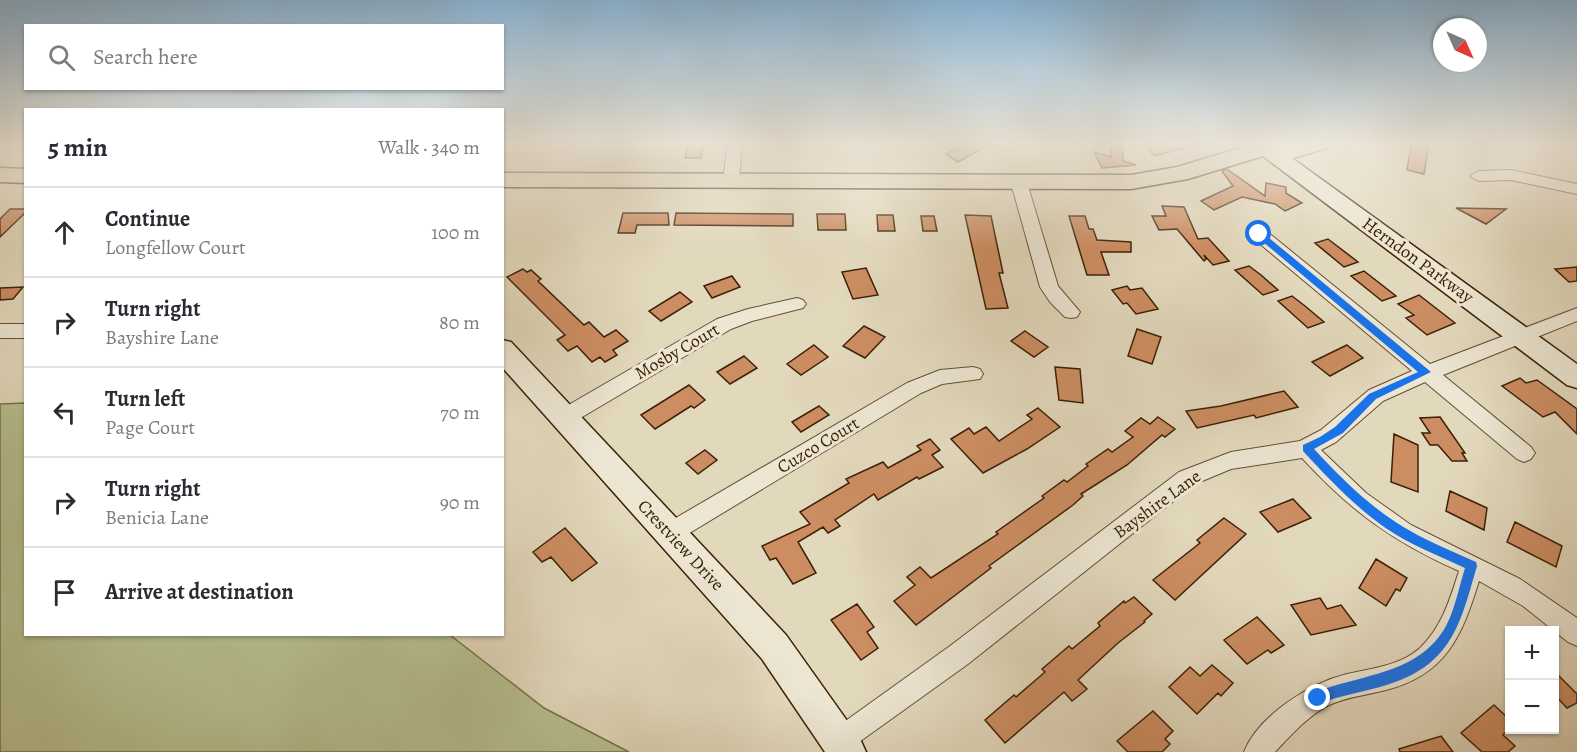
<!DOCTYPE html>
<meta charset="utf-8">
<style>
:root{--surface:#fff;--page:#f2f2f3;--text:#2b2b33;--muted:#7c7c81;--line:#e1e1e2}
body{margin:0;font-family:Alegreya,serif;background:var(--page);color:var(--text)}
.controls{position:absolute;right:18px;bottom:18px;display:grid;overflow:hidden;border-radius:0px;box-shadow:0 2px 4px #0004}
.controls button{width:54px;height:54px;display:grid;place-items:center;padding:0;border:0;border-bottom:2px solid var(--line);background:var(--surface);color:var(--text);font:30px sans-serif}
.compass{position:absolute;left:1433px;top:18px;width:54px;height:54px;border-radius:50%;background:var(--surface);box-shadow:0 2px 4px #0004;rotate:135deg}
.stop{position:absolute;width:18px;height:18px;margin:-14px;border:4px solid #1a73e8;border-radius:50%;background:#fff}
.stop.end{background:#1a73e8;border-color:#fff;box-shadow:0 2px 6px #0008}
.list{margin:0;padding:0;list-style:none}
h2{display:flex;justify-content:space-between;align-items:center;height:78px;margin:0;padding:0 24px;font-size:26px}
h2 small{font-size:20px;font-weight:400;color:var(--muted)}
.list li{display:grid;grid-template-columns:39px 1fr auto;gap:18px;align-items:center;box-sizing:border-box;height:90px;padding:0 24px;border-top:2px solid var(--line)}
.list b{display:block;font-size:22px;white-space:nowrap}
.list p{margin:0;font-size:20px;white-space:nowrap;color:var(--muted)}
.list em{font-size:20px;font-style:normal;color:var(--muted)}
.icon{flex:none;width:33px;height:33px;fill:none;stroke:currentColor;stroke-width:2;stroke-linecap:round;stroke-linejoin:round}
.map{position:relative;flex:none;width:1577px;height:752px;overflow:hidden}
.search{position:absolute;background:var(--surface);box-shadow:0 2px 4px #0004;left:24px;top:24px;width:480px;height:66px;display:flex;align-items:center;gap:15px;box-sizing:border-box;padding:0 21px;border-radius:0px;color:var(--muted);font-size:22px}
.panel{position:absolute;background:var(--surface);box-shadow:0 2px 4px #0004;left:24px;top:108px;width:480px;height:528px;border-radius:0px}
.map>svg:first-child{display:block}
.green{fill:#b6be8f;stroke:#7a6f4a;stroke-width:1.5}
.building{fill:#cc8d62;stroke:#3d2006;stroke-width:1.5}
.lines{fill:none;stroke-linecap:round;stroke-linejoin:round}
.minor-casing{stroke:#664e34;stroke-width:2}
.secondary-casing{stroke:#3d2006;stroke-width:3}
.primary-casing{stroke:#3d2006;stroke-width:3}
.minor{fill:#ece6d3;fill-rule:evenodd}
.secondary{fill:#ece6d3;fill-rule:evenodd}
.primary{fill:#e2d8bc;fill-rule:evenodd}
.route{fill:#1a73e8}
.labels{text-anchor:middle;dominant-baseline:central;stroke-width:6;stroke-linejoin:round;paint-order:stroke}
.street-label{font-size:18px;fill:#3d2006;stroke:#ece6d3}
</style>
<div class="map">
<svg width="1577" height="752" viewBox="0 0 1577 752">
<rect width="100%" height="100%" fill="#e2d8bc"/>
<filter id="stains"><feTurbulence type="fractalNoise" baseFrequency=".00333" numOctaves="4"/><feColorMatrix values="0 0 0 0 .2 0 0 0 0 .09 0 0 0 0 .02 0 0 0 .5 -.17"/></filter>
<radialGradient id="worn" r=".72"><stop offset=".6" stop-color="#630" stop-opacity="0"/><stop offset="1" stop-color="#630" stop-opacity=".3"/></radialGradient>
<!-- green -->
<path class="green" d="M25 403 26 634 450 635 544 708 629 752H0V404Z"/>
<!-- building -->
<path class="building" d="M688 143H704L701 158H685Z
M966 143H992L958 162 946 154Z
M1111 143H1122L1123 161 1136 165 1102 168 1094 152 1111 157Z
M1141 143H1186L1187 147 1155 156Z
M1423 143H1429L1424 174 1407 170 1411 146Z
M1227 169 1265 196 1266 183 1286 187V193L1302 203 1285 211 1275 204 1242 197 1214 210 1201 201 1233 186 1222 171Z
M1162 206 1184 207 1198 239 1208 238 1229 261 1213 265 1204 255 1206 259 1204 261 1177 229 1159 230 1152 216H1166Z
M1456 208 1506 209 1486 224Z
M10 209H26V212L0 237V219Z
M623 213H668L669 225H637L635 233H618Z
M676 213 793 214V226L674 225Z
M817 214H845L846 230H818Z
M877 215H893L895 231H878Z
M965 215 991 216 1003 273H999L1008 308 986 309Z
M921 216H934L937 231H923Z
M1069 216H1085L1089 229H1093L1097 240 1131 242V252H1101L1109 275H1087Z
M1328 239 1358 262 1344 267 1315 243Z
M1249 266 1261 275 1278 290 1263 295 1235 270Z
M1577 267V281L1569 282 1555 269Z
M866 268 878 295 853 299 842 272Z
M523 269 527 272 531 270 541 279 538 281 584 325 589 322 604 337 616 330 628 341 613 350 617 355 605 362 600 357 592 362 577 346 568 351 557 340 565 335 507 277Z
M1364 271 1396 296 1382 301 1351 276Z
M732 276 740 287 712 298 704 286Z
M1127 286 1130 290 1142 288 1158 309 1136 314 1127 303 1123 304 1112 290Z
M23 287 13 299 0 300V288Z
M680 292 692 302 661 321 649 311Z
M1419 295 1455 323 1427 335 1406 318 1414 315 1398 304Z
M1292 296 1305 306 1324 322 1308 328 1278 301Z
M864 326 885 337 865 358 843 346Z
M1137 329 1161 337 1152 364 1128 356Z
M1025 331 1048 347 1034 357 1011 341Z
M814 345 828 357 801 375 787 364Z
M1347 345 1363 358 1330 376 1312 362Z
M744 356 757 368 730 384 717 372Z
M1055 367 1080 369 1083 403 1059 400Z
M1520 378 1526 383 1537 380 1577 409V434L1555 412 1543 417 1502 386Z
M689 385 705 400 694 408 691 406 655 429 641 415Z
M1284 391 1298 407 1256 418 1254 415 1197 428 1186 411 1221 406Z
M819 406 829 415 801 432 792 422Z
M1038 408 1060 427 1027 449 983 473 951 439 969 428 974 434 986 427 999 441 1032 419 1027 415Z
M1158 417 1175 429 1165 437 1162 435 1127 465 1081 494 1083 496 1073 505 989 566 991 568 916 625 894 601 915 585 907 577 920 567 931 578 998 534 996 532 1044 498 1042 496 1064 480 1067 482 1088 466 1086 464 1108 449 1112 452 1133 437 1125 431 1141 418 1150 424Z
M1440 417 1465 453H1462L1467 461H1452L1438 445H1430L1422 433H1430L1420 418Z
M1394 434 1418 445V492L1391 482Z
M930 439 940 450 932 455 943 467 919 479 917 477 878 500 874 494 835 520 840 526 828 533 823 527 798 542 816 573 793 584 776 558 770 560 762 546 810 524 800 512 849 483 846 479 883 462 888 468 921 450 917 446Z
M705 450 717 460 698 474 686 463Z
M1450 491 1487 508 1484 530 1446 511Z
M1293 499 1311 518 1278 532 1260 512Z
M1224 518 1246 534 1175 600 1153 580 1200 543 1197 540Z
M1515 522 1562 546 1556 567 1507 542Z
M565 528 597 563 572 581 551 557 542 562 533 552Z
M1376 559 1407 578 1400 591 1396 589 1386 606 1359 588Z
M1134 597 1152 614 1144 621 1145 622 1118 643 1078 680 1087 689 1072 701 1064 692 1005 743 985 720 1014 695 1016 697 1045 672 1042 669 1069 646 1072 649 1100 626 1098 623 1124 601 1125 603Z
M1320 598 1327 609 1341 605 1356 625 1311 635 1291 605Z
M857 604 874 627 867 632 878 648 861 660 831 620Z
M1257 617 1284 645 1271 653 1268 650 1247 664 1224 640Z
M1212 665 1233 683 1221 696 1218 693 1197 714 1169 687 1190 667 1200 676Z
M1554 671 1577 694V703L1567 708 1554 694Z
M1494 705 1509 719V729L1503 735 1515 746 1508 752H1482L1461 733Z
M1153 711 1173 731 1165 739 1170 744 1162 752H1128L1117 741Z
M1441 736 1453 752H1400L1399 749Z"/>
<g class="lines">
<!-- minor casing -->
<g class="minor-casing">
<path id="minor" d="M728 143H742L739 181 731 186 723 181Z
M1511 170 1577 184V194L1511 180 1478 181 1470 176 1478 171Z
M1019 178 1027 183 1058 286 1080 312 1077 317 1071 318 1065 317 1050 302 1040 287 1011 183Z
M1259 229 1265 230 1430 364 1577 308V321L1443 375 1531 447 1535 453 1531 459 1524 462 1517 459 1425 382 1383 401 1336 442 1321 450 1366 493 1411 525 1520 579 1577 618V646L1568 642 1523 606 1479 581C1462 636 1446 675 1386 690 1367 695 1345 697 1327 706 1307 717 1291 735 1275 752H1244C1258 716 1310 683 1347 674 1372 668 1400 666 1420 648 1442 627 1450 599 1459 571 1393 542 1351 511 1302 458L1231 469 1195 484 968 664 848 750H830L826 741 830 732 950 646 1179 472 1231 452 1300 441 1321 430 1369 390 1412 371 1253 238 1251 234 1253 230Z
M797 298 803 300 806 304 803 308 752 321 731 329 572 423 565 425 558 423 555 417 558 411 717 319 748 309Z
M0 324H26V338H0Z
M973 367 980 369 983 374 980 379 942 384 921 393 678 540 670 543 662 540 659 533 662 526 907 383 940 370Z"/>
</g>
<!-- secondary casing -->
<g class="secondary-casing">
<path id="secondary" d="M1248 143H1271L1577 364V388L1567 385 1251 147Z
M502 340 511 342 786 635 860 739 866 752H825L762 659 502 367Z"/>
</g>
<!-- primary casing -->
<g class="primary-casing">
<path id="primary" d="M1257 143H1330L1327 148 1293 158 1266 155 1188 179 1131 189 502 187V173L1131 175 1177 167Z
M0 168 26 169V183L0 182Z"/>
</g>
<!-- minor -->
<use href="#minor" class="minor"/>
<!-- secondary -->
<use href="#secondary" class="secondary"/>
<!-- primary -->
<use href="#primary" class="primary"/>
</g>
<!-- sky -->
<linearGradient id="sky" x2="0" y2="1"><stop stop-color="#89b5d7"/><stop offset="0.58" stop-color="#f2ede1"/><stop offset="1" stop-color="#f2ede1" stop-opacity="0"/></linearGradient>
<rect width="1577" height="248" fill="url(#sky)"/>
<!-- route -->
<path class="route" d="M1256 232H1262L1431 372 1376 399 1343 433 1314 449C1339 476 1366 503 1397 523 1422 539 1449 550 1476 562L1477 566C1462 617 1454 660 1398 681 1372 691 1344 694 1318 704L1313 702 1312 698 1313 693C1360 674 1419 675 1446 626 1455 609 1459 587 1465 568 1439 556 1411 545 1387 529 1355 507 1329 479 1303 451V445L1320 437 1335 427 1369 394 1418 372 1256 236Z"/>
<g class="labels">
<!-- street labels -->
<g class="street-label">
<text transform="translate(1418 260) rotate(36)">Herndon Parkway</text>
<text transform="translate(677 351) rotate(-30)">Mosby Court</text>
<text transform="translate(818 445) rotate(-31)">Cuzco Court</text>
<text transform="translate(1157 504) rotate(-36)">Bayshire Lane</text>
<text transform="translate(681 545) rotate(47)">Crestview Drive</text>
</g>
</g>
<rect width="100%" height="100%" filter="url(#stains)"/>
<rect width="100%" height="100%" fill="url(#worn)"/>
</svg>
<div class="controls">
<button>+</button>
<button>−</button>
</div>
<svg class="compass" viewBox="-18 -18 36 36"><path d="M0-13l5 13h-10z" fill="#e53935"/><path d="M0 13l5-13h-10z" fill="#7c7c81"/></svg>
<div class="stop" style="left:1259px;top:234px"></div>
<div class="stop end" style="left:1318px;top:698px"></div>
<div class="search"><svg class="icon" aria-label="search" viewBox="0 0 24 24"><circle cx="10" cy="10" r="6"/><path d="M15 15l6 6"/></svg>Search here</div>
<section class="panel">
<h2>5 min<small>Walk · 340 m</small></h2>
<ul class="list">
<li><svg class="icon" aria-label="ahead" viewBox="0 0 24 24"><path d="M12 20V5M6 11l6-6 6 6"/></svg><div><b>Continue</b><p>Longfellow Court</p></div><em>100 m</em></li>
<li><svg class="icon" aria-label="right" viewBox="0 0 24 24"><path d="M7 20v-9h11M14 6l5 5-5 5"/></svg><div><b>Turn right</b><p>Bayshire Lane</p></div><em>80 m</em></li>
<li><svg class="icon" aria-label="left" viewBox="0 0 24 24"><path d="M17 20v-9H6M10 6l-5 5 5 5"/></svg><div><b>Turn left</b><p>Page Court</p></div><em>70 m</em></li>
<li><svg class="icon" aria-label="right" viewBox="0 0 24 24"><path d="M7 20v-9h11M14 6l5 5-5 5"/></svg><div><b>Turn right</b><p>Benicia Lane</p></div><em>90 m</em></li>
<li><svg class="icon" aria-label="arrive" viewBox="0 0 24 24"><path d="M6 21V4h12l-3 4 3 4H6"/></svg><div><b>Arrive at destination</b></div></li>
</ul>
</section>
</div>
